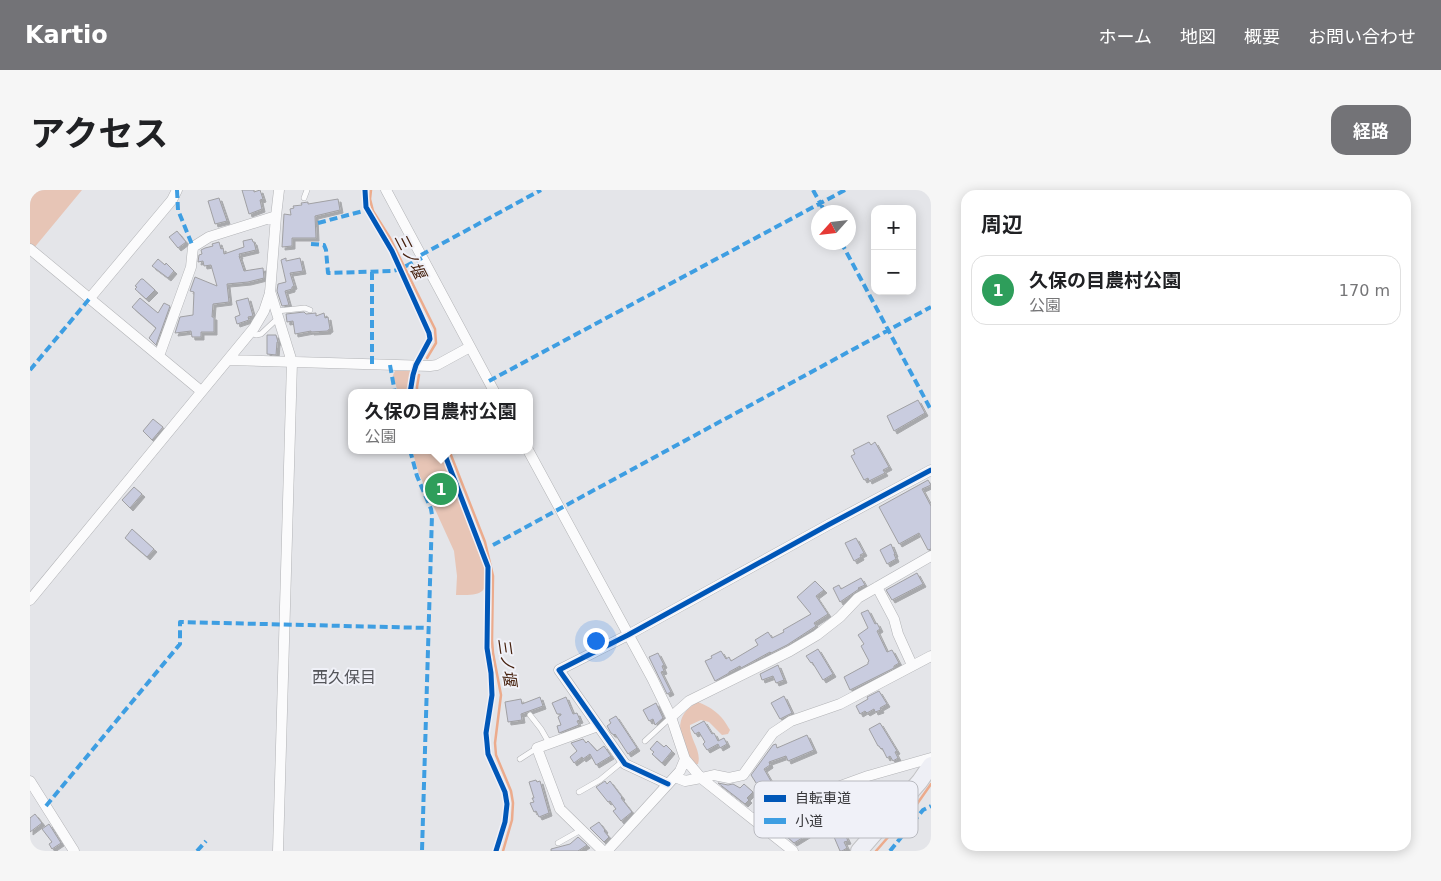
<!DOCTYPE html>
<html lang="ja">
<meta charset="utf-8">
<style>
:root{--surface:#fff;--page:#f6f6f6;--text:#202124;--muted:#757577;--line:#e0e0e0;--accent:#737377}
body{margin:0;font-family:"DejaVu Sans","Noto Sans JP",sans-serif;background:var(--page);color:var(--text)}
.controls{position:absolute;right:15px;top:15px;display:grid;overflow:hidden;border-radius:10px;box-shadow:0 2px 12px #0003}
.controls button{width:45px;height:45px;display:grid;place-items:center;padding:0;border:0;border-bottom:1px solid var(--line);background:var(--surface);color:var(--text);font:25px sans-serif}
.compass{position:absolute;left:781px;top:15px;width:45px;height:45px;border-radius:50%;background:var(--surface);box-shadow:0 2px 12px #0003;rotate:243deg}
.you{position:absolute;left:565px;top:450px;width:18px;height:18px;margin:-12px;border:4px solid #fff;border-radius:50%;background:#1a73e8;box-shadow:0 0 0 8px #1a73e833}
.badge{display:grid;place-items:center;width:32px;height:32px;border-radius:50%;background:var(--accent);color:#fff;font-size:16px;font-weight:700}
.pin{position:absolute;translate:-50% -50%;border:2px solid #fff;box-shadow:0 1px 5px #0006}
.popup{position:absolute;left:318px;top:199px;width:185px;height:65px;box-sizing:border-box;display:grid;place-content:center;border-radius:10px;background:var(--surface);filter:drop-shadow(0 1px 4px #0005);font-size:16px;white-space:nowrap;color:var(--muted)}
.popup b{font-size:19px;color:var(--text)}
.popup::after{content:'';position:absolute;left:50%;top:100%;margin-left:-10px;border:10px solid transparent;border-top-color:var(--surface)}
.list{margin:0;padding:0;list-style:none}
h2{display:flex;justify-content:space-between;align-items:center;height:65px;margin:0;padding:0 20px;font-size:21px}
h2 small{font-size:16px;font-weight:400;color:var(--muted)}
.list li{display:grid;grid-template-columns:32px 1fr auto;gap:15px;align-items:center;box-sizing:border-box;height:70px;margin:0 10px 10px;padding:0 10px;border:1px solid var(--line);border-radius:15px}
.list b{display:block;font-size:19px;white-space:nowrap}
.list p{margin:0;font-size:16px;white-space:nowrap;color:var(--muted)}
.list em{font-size:16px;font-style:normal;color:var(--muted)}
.map{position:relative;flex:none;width:901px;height:661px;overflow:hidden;border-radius:15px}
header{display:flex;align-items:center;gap:30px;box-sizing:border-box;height:70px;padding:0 25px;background:var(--accent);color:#fff}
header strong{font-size:24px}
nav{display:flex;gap:28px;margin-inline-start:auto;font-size:18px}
.intro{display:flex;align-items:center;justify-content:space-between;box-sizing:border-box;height:120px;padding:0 30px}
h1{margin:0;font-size:35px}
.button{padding:12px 22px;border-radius:15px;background:var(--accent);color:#fff;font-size:18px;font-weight:700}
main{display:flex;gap:30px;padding:0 30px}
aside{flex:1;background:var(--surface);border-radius:15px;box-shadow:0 2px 12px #0003}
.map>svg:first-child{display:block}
.green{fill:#e7c5b6}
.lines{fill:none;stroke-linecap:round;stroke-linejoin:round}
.stream{stroke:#ecab8c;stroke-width:2.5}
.building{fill:#c9ccdf;stroke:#a0a0a3;filter:url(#shadow)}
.service-casing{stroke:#b2b3b6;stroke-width:6}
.minor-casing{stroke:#b2b3b6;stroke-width:11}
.primary-casing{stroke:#c2c2c4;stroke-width:18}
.service{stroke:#fbfbfc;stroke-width:5}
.minor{stroke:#fbfbfc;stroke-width:10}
.primary{stroke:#eeeff5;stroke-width:16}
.quiet{stroke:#3e9ee2;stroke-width:4;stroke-dasharray:8 4;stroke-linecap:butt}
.cycleway-casing{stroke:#f0f1f8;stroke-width:8}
.cycleway{stroke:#0057b8;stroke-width:5}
.labels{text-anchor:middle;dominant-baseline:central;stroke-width:4;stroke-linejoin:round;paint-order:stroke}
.water-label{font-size:16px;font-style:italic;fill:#46210e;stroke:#f0f1f8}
.neighbourhood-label{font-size:16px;fill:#54555a;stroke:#f0f1f8}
.key{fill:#f0f1f8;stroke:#b8b9bf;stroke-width:1}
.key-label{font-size:14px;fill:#363639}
</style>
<header>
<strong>Kartio</strong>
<nav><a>ホーム</a><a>地図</a><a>概要</a><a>お問い合わせ</a></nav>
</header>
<div class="intro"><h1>アクセス</h1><a class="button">経路</a></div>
<main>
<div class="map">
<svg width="901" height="661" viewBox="0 0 901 661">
<defs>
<filter id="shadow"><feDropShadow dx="3" dy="3" stdDeviation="0" flood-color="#0004"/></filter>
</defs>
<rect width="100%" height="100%" fill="#e4e5e9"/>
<!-- green -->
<path class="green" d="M0 0H52L4 58 0 55Z
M365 181H381L379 187 378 203H368L363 185Z
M382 260H410L455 376C458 404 454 405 426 405L427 386 424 361 389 284Z
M668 512C684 519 691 524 700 540L698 544 692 545 679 532 671 530 660 535C659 549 672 560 668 574L664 575C651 553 639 527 668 512Z"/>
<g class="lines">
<!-- stream -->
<path class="stream" d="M341 0 340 9 343 21 360 48 405 139 406 153 397 168
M387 203V197L389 185
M419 260 455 352 463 386 462 450 463 463 471 505 465 553 466 565 481 601 483 613 482 630 473 661
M846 661 887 614 901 594"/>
</g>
<!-- building -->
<path class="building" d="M212 0H224V2L230 0 233 9 230 10 232 19 219 24Z
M189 8 197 31 185 34 178 11Z
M308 9 310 20 285 26 286 48H262V56L252 57 254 24 261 25 260 19 264 18 263 16 272 15 271 13 278 12V14Z
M147 41 156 52 148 58 139 47Z
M222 49 223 52H224L226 60 209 64 210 66H209L214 81 233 78 234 88 218 92 197 94 199 112 183 114 182 127H184V142H171V147H162L161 141 145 143 150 127 163 125 164 102 160 101 165 87 187 96 181 75 174 76 173 71 168 72 169 65 172 64 171 60 175 58 183 56 182 54 189 52 191 59 193 58 194 64 214 57 213 51Z
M256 68V71L270 68 273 81 260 83 264 96 262 97V99L255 101 259 115 252 116 247 101 248 94 256 92 251 70Z
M128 69 135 75 136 73 144 81 138 88 122 76Z
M111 89H113L125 100 116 109 105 99 107 97 105 96Z
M110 108 128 123 134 113 140 116 126 155 119 148 126 138 102 117Z
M218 108 223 126 218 127 219 130 207 134 205 127 210 125 206 111Z
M274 122 276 124 286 123V126L294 123 295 128 298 127 300 139 298 140V141L281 142V141L265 144 263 131 257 132 256 124Z
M237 145H246L248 152H247L246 165 237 164Z
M888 210 895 223 864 241 857 226Z
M123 229 133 237 122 250 113 241Z
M839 252 841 255 845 252 859 277 853 280 855 283 839 291 838 288 834 290 821 266 825 264 823 260Z
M898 290 901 295 892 299 901 316V359L898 360 889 343 869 354 849 317Z
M104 297 112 304 100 318 92 310Z
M102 339 124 359 117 367 95 348Z
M826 348 834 363 830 365 831 367 824 371 815 353Z
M861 354 865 364H864L866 369 857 374 850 360Z
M887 383 893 394 862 410 856 400Z
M831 388 835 395 828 398 829 399 810 412 803 398 809 395 811 399Z
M785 391 794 400 786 406 798 424 784 433 786 436 757 455 741 463 740 462 711 478 710 476 699 482V483L685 491 675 471 682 468 681 466 691 461 696 469 699 467 701 471 728 455 725 450 738 442 742 448 754 442 753 440 781 424 767 407Z
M838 420 845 434 847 433 850 439 847 441 857 462 862 460 869 473 864 476V478L820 500 814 487 838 474V472L839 471 831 456 834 454 828 445 838 438 831 423Z
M788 459 803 484 793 490 782 472 781 473 776 466Z
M628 463 634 475 632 476 634 481 631 482 641 502 637 504 619 467Z
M748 475 754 490 746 493 743 486 732 490 730 484Z
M849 501 857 514 850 518 851 520 845 522 844 519 837 523 835 521 830 524 826 516 838 509 837 507Z
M754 506 762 523 750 529 741 513Z
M510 507 513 516 491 524 492 530 478 532 475 512 491 509 492 514Z
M536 507 543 524 547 523 550 530 547 531 549 535 529 543 527 536 531 535 528 527 531 525V524H527L522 513Z
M626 513 633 528 625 535 623 529 619 531 613 520Z
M586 526 607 558 598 564 585 544 584 545 581 543 577 536 581 533 579 530Z
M674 531 682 544 684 543 688 551 694 548 697 554 690 558 688 554 677 560 673 554 675 552 669 542 665 544 661 538Z
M850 533 867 561 865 562 868 568 863 571 860 566 857 568 852 558 851 559 849 556H848L839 539Z
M777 545 784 560 758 571 756 566 739 572 740 575 734 579 746 600 736 606 728 595V596L721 585 743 555 746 554 747 558Z
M553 549 556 553 558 551 567 561 574 556 581 566 566 575 560 564 553 569 552 567 544 573 540 567 547 561 541 553Z
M627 551 634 557 636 555 642 561 632 573 622 564 624 562 620 559Z
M506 590 507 592 510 591 519 623 509 627 506 621 504 622 500 613 504 612 502 608H504L499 592Z
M575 591 577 594 580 591 592 607 591 608 602 622 591 631 583 621 586 619 580 611 578 612 566 597Z
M688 593 698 595 703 594 710 598 714 594 723 602 717 608 719 610 715 614Z
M805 612 811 624 814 623 817 629 814 630 816 634 811 636 818 651 814 652 817 658 812 661H810L804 647 806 646 792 618Z
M766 614 768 618 770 617 774 622 785 640 764 653 747 638 761 631 754 620Z
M5 624 12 633 0 642V628Z
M569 632 575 640 574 641 579 647 574 652 560 638Z
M19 634 31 653 22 659 19 654 22 652 12 639Z
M548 647 557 655 548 661H521V659L540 654Z"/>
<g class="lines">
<!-- service casing -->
<g class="service-casing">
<path id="service" d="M274 8 277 0
M247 121 275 118 280 120
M220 143 226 145 231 144 248 128
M500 525 511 539 519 553
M615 551 641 527
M490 569 507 558
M549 602 570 590 593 571
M528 653 551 640"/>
</g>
<!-- minor casing -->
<g class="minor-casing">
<path id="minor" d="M356 0 465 203
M0 59 171 201
M240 101 262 172 248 661
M60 108 142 10 147 0
M129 166 161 77 163 57 179 47 246 26
M198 170 400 176 407 175 440 157
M498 260 622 488 641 527 655 569 650 581 577 661
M847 397 864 429 868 444 882 475
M0 410 224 138 234 121 240 103 246 26 249 0
M641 527 659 511 760 461 787 445 810 427 828 408 901 366
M568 536 507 558 530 619 573 661
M655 569 671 588 684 585 699 588 713 585 743 543 761 531 810 514 901 466
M645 587 655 591 671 588 763 661
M0 591 44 661
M638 594 595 574 529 480 598 445 798 335 901 280
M723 629 773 602 805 598 838 586 901 568"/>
</g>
<!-- primary casing -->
<g class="primary-casing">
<path id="primary" d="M829 661 890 591 901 575"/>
</g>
<!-- service -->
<use href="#service" class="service"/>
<!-- minor -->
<use href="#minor" class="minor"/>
<!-- primary -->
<use href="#primary" class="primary"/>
<!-- quiet -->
<path class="quiet" d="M147 0 148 20 163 57
M783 0 795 22
M288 33 337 20
M811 52 901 220
M281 54 294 55 296 60 298 83 363 81 370 79 392 68
M391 65 511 0
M342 82V174
M360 175 365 203
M0 180 60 108
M459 191 815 0
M380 260 387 286 401 319 402 325 392 661
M463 355 901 117
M16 616 150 454V432L399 438
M167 661 176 651
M860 661 893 620 901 616"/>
<!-- cycleway casing -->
<g class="cycleway-casing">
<path id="cycleway" d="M335 0 336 17 362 61 399 143 400 149 386 175 383 185 380 203
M413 260 458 377 457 458 461 483 462 505 456 543 457 553 458 564 475 602 477 614 475 632 466 661
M638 594 595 574 529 480 598 445 798 335 901 280"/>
</g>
<!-- cycleway -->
<use href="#cycleway" class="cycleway"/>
</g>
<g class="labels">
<!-- water labels -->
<g class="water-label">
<text transform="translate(380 66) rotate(63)">三ノ堰</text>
<text transform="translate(477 472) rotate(82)">三ノ堰</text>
</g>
<!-- neighbourhood labels -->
<g class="neighbourhood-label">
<text x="314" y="487">西久保目</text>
</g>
</g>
<!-- legend -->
<rect x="724" y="591" width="164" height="57" rx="8" class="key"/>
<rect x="734" y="605" width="22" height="7" fill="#0057b8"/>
<rect x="734" y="628" width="22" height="6" fill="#3e9ee2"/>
<g class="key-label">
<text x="765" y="613">自転車道</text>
<text x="765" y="636">小道</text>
</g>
</svg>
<div class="controls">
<button>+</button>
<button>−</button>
</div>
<svg class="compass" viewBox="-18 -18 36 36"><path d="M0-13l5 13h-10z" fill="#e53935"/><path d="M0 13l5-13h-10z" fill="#757577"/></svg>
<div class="you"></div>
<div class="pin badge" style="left:411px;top:299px;background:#2e9e5b">1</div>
<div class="popup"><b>久保の目農村公園</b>公園</div>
</div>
<aside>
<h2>周辺<small></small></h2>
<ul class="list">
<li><span class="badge" style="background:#2e9e5b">1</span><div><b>久保の目農村公園</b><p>公園</p></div><em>170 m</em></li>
</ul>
</aside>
</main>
